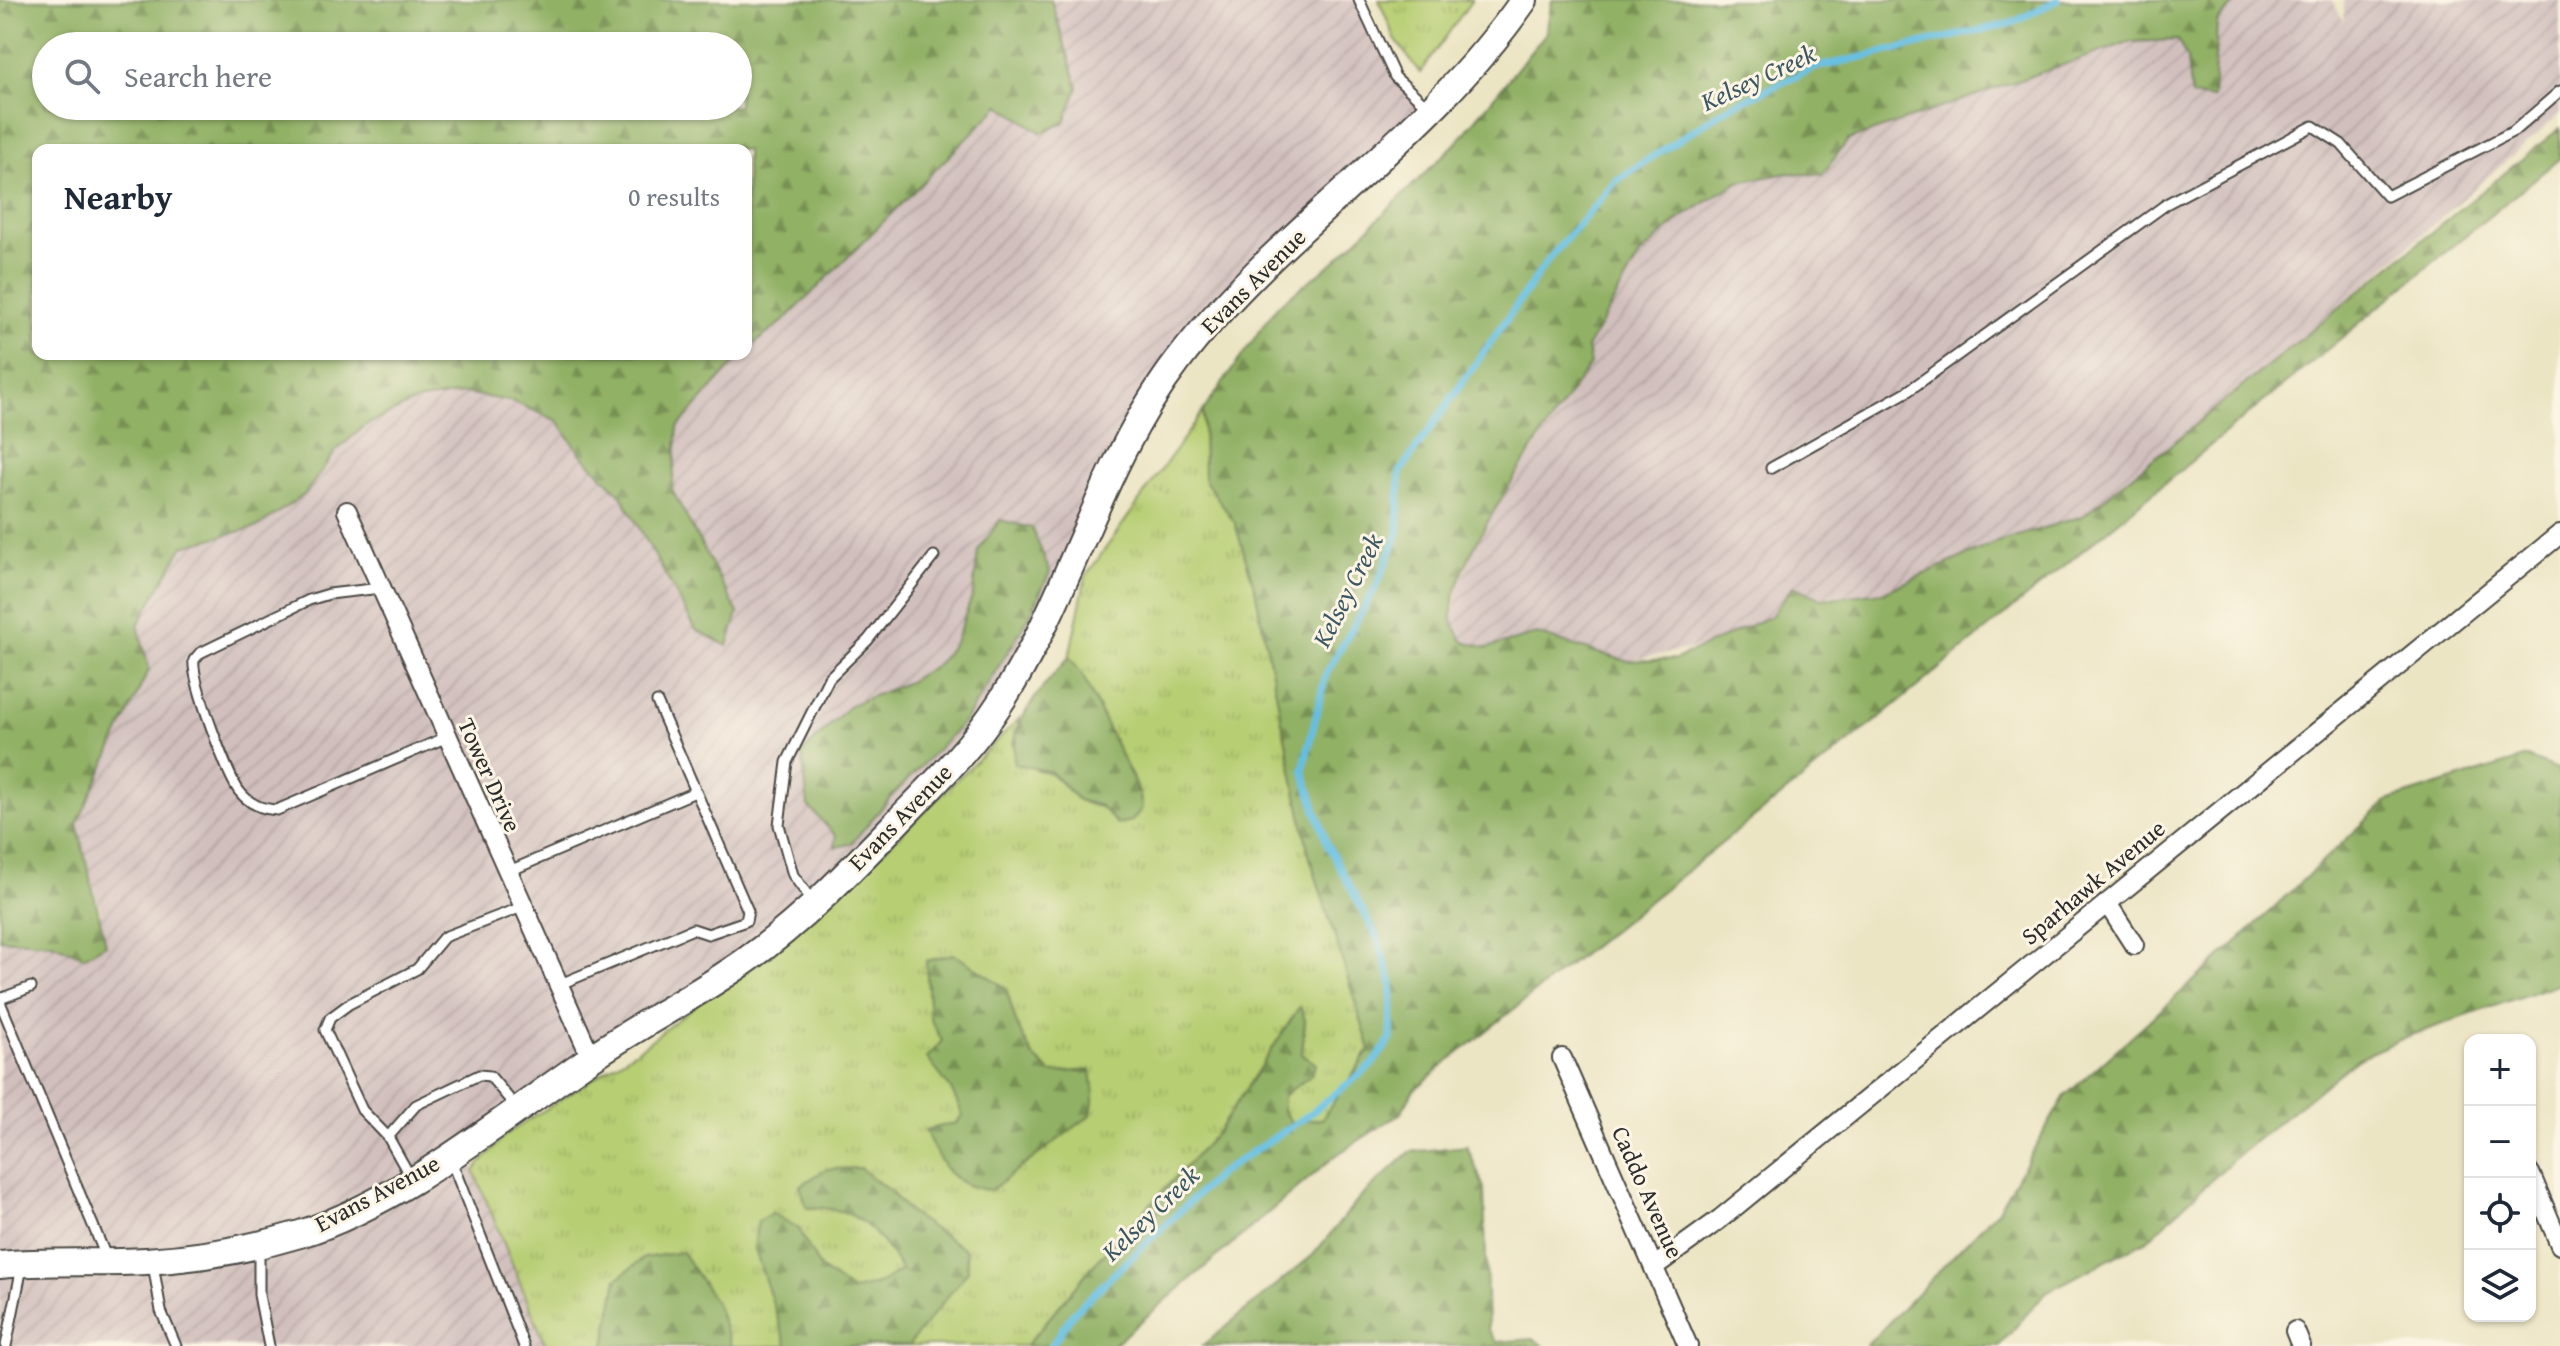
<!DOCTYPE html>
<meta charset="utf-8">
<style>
:root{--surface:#fff;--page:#f2f2f3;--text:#1f2937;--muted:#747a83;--line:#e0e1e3}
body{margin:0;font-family:"Gentium Book Plus",serif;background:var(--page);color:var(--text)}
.controls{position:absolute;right:24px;bottom:24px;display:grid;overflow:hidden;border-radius:16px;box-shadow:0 2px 6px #0004}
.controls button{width:72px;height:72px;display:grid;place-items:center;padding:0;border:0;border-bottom:2px solid var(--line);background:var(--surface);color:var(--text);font:40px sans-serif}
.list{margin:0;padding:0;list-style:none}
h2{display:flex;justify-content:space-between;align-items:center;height:104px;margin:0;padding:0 32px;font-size:34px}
h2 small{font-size:26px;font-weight:400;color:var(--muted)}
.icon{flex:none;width:44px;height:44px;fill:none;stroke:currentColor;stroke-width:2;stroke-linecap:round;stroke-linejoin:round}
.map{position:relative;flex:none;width:2560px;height:1346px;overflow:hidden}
.search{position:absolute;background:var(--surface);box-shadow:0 2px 6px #0004;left:32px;top:32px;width:720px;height:88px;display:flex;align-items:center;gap:20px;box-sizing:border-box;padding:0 28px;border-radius:44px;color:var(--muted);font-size:30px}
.panel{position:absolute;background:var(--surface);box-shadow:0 2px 6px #0004;left:32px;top:144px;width:720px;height:216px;border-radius:16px}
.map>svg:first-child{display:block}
.industrial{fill:url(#industrial-furrows)}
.grass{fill:url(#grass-tufts);stroke:#717c4f;stroke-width:2}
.forest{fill:url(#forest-firs);stroke:#5e6e48;stroke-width:2;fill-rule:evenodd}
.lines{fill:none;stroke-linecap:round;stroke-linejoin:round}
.stream{stroke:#65bfe3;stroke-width:7}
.lane-casing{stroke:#484742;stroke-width:13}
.street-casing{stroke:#484742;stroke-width:22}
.secondary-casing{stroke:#484742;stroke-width:30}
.lane{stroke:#fff;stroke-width:9}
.street{stroke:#fff;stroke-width:18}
.secondary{stroke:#fff;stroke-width:26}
.labels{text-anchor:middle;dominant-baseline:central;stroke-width:6;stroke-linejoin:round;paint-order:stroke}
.street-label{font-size:24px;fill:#2b2b2b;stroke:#fcf5e5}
.water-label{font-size:26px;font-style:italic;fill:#3c5762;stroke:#fcf5e5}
</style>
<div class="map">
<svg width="2560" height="1346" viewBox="0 0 2560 1346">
<defs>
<pattern id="industrial-furrows" width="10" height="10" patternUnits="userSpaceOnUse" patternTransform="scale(2)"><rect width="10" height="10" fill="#d1bfbd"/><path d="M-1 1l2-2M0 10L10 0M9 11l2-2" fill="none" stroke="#b4a4a3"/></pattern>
<pattern id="grass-tufts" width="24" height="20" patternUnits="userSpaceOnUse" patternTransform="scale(2)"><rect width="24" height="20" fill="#b7ce73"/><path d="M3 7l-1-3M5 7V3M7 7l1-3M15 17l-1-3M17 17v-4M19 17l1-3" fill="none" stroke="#9eb164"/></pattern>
<pattern id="forest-firs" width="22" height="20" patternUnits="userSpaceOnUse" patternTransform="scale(2)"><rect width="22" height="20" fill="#91b165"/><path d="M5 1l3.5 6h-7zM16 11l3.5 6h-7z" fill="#779053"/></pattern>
</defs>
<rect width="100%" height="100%" fill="#fcf5e5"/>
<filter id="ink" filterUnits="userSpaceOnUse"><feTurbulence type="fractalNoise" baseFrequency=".0125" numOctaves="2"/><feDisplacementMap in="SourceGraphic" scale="16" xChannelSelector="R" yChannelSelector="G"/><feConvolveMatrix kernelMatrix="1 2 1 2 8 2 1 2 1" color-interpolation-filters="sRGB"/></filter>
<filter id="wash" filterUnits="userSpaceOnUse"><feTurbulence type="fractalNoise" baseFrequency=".006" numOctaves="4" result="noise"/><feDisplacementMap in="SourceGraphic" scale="32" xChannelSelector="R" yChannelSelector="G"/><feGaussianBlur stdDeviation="1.8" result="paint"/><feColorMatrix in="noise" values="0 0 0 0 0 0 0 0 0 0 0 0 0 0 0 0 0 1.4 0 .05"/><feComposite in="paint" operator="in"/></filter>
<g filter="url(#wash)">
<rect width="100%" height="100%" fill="#ece5c4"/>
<!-- industrial -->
<path class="industrial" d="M1051 0H1359L1395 77 1431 110 1176 363 1023 665 800 917 461 1147 474 1171 546 1346H0V939L52 943 84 957 101 913 77 824 149 669 137 625 183 546 257 527 305 494 336 451 366 425 416 401 465 393 514 402 558 421 580 453 621 495 696 630 693 532 672 490 678 427 748 347 785 320 1000 105 1042 133 1078 87Z
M2238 0H2332L2344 22V0H2560V114L2278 360 2083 516 1990 545 1884 592 1781 600 1771 616 1704 646 1626 661 1536 634 1487 648 1463 641 1452 620 1459 586 1481 531 1590 365 1586 348 1640 255 1679 219 1738 182 1788 173 1822 175 1848 140 2129 42 2178 40 2187 59 2191 96 2213 98 2217 22Z"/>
<!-- grass -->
<path class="grass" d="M1379 0H1472L1420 73 1395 39Z
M1203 411 1204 479 1235 523 1255 589 1309 854 1370 1049 1322 1119 1291 1122 1283 1111V1096L1311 1075 1302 1054 1305 1021 1300 1007 1217 1133 1090 1269 1026 1346H731L716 1303 617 1279 605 1346H546L474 1171 504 1136 645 1045 849 884 1020 718 1013 743 1037 770C1060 773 1061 788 1078 799 1094 811 1123 807 1142 808 1137 777 1119 756 1105 729 1093 704 1086 679 1069 657L1086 576Z"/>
<!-- forest -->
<path class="forest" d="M0 0H1051L1078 87 1065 122 1042 133 1000 105 785 320 746 350V150H38V354H742L678 427 672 490 738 613 728 646 696 630 621 495 580 453 558 421 514 402 465 393 416 401 366 425 336 451 305 494 257 527 183 546 138 625 149 669 77 824 106 944 84 957 52 943 0 939ZM46 46H738V106H46Z
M1552 0H2238L2217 22 2213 98 2191 96 2187 59 2178 40 2129 42 1848 140 1822 175 1788 173 1738 182 1679 219 1640 255 1587 348 1590 364C1557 415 1447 563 1452 619 1453 626 1460 635 1463 641L1487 648 1536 634 1626 661 1676 659 1771 616 1793 586 1822 599 1884 592 1994 543 2083 516 2560 128V158L1884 714 1450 1060 1413 1091 1401 1113 1335 1156 1112 1346H1026L1090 1269 1217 1133 1300 1006 1305 1020 1302 1054 1316 1064 1311 1075 1283 1096V1111L1291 1122 1322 1119 1370 1049 1309 854 1255 589 1235 523 1204 479 1203 411 1278 305 1335 261 1459 140 1546 33Z
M1000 520 1032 528 1050 572 1028 619 964 722 890 798 851 844 835 847 836 836 808 806 802 753 850 705 908 682 939 663 956 640 973 594 978 551Z
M1069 657 1082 674 1140 795 1142 808 1132 821 1117 824 1100 806 1078 800 1051 772 1014 764C1012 715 1040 691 1069 657Z
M2527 757 2560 770V983L2406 1037 2357 1059 2238 1155 2147 1240 2046 1292 1999 1346H1866L1998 1210 2065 1096 2237 942 2387 801Z
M954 954 1006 988 1017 1025 1033 1056 1052 1073 1091 1070 1094 1094 1091 1115 991 1190C950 1187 941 1164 925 1130L956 1123 963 1115 951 1089 927 1058 942 1041 930 1018 926 961Z
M1467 1146 1484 1188 1488 1330 1497 1342 1534 1339 1544 1346H1202L1313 1255 1360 1198 1410 1152Z
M860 1168 891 1192 910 1213 966 1250 968 1271 908 1346H787L754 1247 758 1221 772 1213 798 1228 820 1268 852 1291 880 1283 902 1270C876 1231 858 1205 807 1208L800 1186 826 1169Z
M682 1252 716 1303 731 1346H605L617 1279 644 1258Z"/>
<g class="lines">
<!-- stream -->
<path class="stream" d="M1051 1346 1073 1313 1220 1173 1307 1116 1372 1065 1391 1039 1392 984 1377 937 1327 844 1303 770 1326 674 1377 585 1398 534 1400 472 1548 260 1617 180 1729 107 1814 68 2012 23 2058 0"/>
</g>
</g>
<g filter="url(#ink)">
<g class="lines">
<!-- lane casing -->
<g class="lane-casing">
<path id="lane" d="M1359 0 1395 77 1429 108
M1771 468 1908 391 2168 203 2313 126 2341 144 2387 196 2514 131 2560 91
M381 588 329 594 309 600 200 653 194 660C191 679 227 774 239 791 249 804 261 809 277 810L447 737
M507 872 695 792
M812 901 793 875 779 825 787 762 829 678 868 640 934 556
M558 985 693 929 708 934 746 921 748 911 657 702
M0 999 31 987
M0 1002 107 1259
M388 1137 416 1105 479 1075 490 1076 516 1107
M450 1158 524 1346
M411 1178 388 1137 362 1110 325 1030 330 1018 349 1004 417 969 444 937 522 907
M259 1248V1295L269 1346
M153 1264 161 1311 176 1346
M6 1346 22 1267"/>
</g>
<!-- street casing -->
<g class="street-casing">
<path id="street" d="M347 511 591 1057
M2107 903 2134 945
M1562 1058 1688 1346
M2530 1173 2560 1245
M1655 1266 1720 1219 2560 534
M2295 1331 2301 1346"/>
</g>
<!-- secondary casing -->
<g class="secondary-casing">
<path id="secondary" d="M0 1265C48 1260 98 1264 146 1261 198 1258 250 1249 300 1234 398 1204 501 1120 585 1062 636 1026 693 998 744 962 801 922 850 871 898 821 934 784 972 747 1000 703 1071 596 1099 464 1178 361 1279 228 1428 139 1524 0"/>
</g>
<!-- lane -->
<use href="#lane" class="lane"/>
<!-- street -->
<use href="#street" class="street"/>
<!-- secondary -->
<use href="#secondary" class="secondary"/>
</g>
</g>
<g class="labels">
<!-- street labels -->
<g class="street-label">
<text transform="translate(1253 281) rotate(-45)">Evans Avenue</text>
<text transform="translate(490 775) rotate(66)">Tower Drive</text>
<text transform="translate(900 817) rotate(-46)">Evans Avenue</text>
<text transform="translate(2093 882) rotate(-40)">Sparhawk Avenue</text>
<text transform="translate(1648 1192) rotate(66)">Caddo Avenue</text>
<text transform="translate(377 1193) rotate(-28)">Evans Avenue</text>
</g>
<!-- water labels -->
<g class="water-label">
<text transform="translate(1758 77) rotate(-25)">Kelsey Creek</text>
<text transform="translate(1347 590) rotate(-63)">Kelsey Creek</text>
<text transform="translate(1150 1213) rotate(-44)">Kelsey Creek</text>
</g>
</g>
</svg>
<div class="controls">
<button>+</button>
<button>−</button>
<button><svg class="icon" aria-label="locate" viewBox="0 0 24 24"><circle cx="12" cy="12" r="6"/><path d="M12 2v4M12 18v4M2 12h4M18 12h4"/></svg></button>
<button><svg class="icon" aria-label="layers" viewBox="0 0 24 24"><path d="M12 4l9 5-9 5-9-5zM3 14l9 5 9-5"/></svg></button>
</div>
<div class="search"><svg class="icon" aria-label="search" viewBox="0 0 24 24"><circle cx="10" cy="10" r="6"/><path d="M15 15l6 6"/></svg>Search here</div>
<section class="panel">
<h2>Nearby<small>0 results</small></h2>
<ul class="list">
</ul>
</section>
</div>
